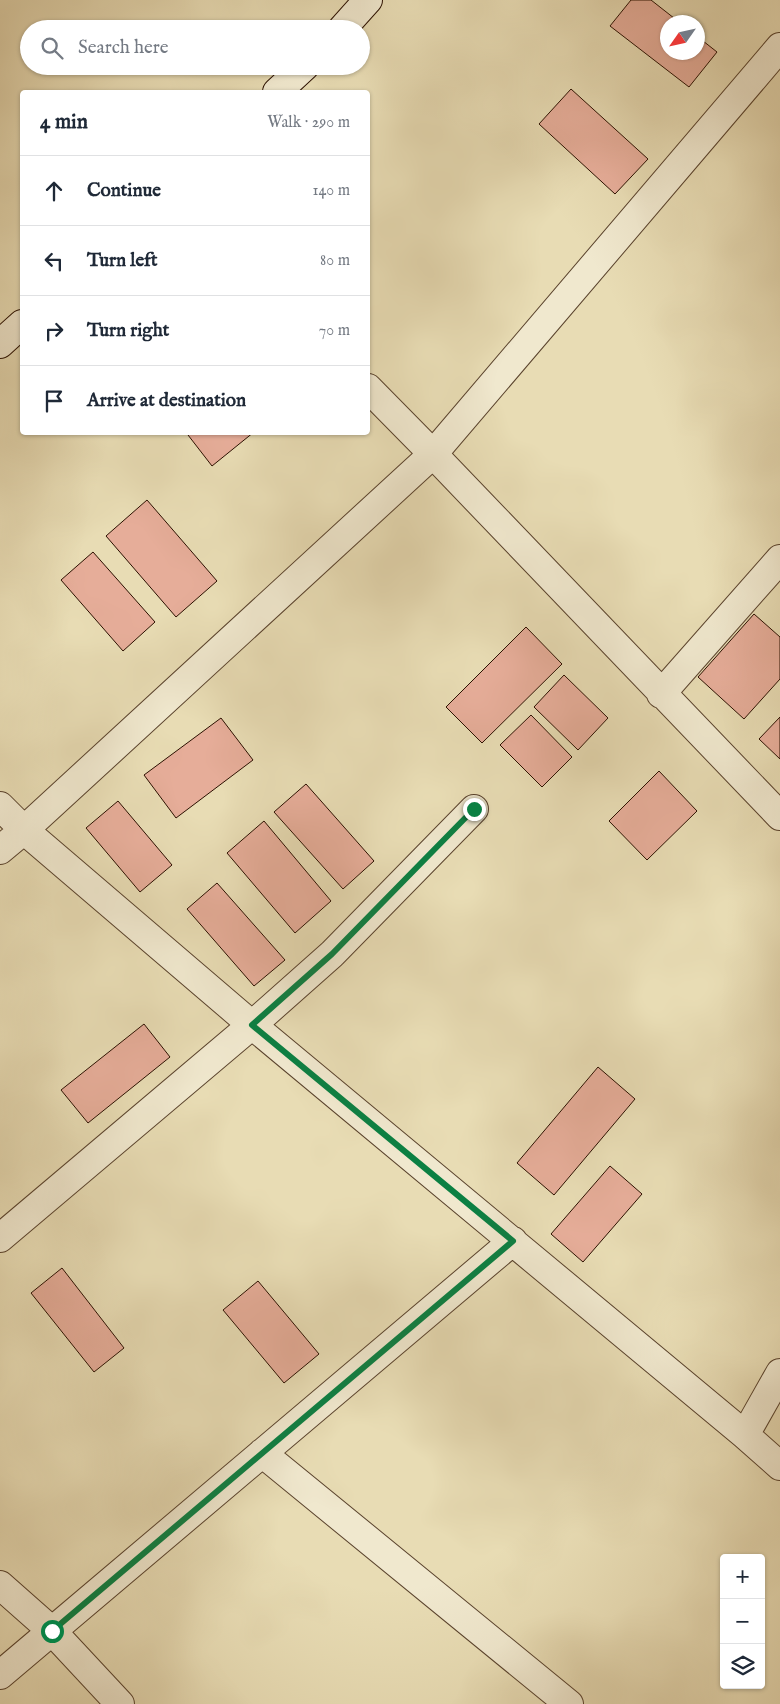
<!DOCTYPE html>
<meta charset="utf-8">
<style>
:root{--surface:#fff;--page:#f6f6f7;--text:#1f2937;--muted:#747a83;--line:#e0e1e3}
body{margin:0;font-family:"IM FELL English",serif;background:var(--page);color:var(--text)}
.controls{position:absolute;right:15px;bottom:15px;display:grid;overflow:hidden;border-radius:5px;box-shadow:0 1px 4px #0004}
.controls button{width:45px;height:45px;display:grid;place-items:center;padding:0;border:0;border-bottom:1px solid var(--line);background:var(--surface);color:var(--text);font:25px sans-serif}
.compass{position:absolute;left:660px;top:15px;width:45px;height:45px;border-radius:50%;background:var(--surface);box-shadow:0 1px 4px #0004;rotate:236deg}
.stop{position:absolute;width:15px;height:15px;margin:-11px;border:4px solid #0b8043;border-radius:50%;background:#fff}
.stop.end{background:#0b8043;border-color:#fff;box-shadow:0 1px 5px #0008}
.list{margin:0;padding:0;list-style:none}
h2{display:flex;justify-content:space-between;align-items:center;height:65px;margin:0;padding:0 20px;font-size:21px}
h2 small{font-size:16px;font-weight:400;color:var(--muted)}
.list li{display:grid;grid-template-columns:32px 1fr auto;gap:15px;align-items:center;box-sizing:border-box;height:70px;padding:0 20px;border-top:1px solid var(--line)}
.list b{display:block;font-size:19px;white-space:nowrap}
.list em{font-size:16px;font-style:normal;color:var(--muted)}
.icon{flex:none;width:28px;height:28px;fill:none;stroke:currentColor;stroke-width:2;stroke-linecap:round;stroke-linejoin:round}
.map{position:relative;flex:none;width:780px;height:1704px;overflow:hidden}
.search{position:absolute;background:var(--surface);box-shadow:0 1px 4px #0004;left:20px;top:20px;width:350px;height:55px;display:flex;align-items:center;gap:12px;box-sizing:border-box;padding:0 18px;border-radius:28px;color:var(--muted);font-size:19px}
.panel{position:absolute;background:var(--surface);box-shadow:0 1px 4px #0004;left:20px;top:90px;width:350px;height:345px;border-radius:5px}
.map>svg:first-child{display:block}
.building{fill:#e6ad99;stroke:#2b1000}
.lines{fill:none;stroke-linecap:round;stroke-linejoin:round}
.street-casing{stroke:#5a432d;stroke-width:30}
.secondary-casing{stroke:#2b1000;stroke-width:30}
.street{stroke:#f0e8ce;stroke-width:28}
.secondary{stroke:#f0e8ce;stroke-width:28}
.route{stroke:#0b8043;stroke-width:6}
</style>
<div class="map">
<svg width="780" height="1704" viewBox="0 0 780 1704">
<rect width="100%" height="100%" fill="#e8dcb4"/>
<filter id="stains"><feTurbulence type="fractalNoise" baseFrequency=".004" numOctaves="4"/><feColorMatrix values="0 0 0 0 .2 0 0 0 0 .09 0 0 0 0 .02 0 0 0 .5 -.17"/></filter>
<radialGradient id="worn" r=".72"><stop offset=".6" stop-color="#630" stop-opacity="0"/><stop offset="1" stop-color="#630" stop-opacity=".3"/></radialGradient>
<!-- building -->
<path class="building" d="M631 0H651L679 22H668V52H698V37L717 52 689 87 610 26Z
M571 89 648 159 615 194 539 124Z
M192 432H254L212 466 188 435Z
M147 500 217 581 176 617 106 536Z
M93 552 155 622 123 651 61 580Z
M754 614 780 637V679L744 719 698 677Z
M526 627 562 664 482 743 446 707Z
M564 675 608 718 578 750 534 707Z
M531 715 572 757 542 787 500 745Z
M780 717V759L759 739Z
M221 718 253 760 176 818 144 775Z
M659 771 697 811 647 860 609 821Z
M306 784 374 861 343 889 274 812Z
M118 801 172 865 140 892 86 828Z
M264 821 331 901 295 933 227 853Z
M217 883 285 960 254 986 187 909Z
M144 1024 170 1057 88 1123 61 1090Z
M598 1067 635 1099 554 1195 517 1163Z
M610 1166 642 1194 583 1262 551 1234Z
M62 1268 124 1348 94 1372 31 1293Z
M258 1281 319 1354 284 1383 223 1310Z"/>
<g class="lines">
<!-- street casing -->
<g class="street-casing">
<path id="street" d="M368 388 433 454 780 816
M661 694 780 559
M0 806 24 830 252 1025 745 1435 780 1466
M0 850 24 830 433 454 780 47
M0 1238 252 1025 332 954 474 809
M745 1435 780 1373
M262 1453 569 1704
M0 1585 52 1631 120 1704
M0 1675 513 1241"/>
</g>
<!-- secondary casing -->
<g class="secondary-casing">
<path id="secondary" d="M342 29 368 0
M277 92 305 66
M0 344 22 324"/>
</g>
<!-- street -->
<use href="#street" class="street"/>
<!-- secondary -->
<use href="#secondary" class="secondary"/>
</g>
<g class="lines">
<!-- route -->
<path class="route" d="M52 1631 513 1241 252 1025 332 954 474 809"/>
</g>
<rect width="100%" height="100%" filter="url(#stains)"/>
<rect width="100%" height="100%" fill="url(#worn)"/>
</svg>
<div class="controls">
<button>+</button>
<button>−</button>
<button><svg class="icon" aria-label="layers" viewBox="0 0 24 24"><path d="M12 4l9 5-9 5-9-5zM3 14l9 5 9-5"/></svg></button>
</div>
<svg class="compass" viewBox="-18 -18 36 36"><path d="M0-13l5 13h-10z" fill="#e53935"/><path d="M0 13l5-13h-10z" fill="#747a83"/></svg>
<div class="stop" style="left:52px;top:1631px"></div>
<div class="stop end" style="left:474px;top:809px"></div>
<div class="search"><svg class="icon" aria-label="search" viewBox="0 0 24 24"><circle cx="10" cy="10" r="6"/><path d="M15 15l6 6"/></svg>Search here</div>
<section class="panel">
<h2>4 min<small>Walk · 290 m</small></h2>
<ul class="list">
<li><svg class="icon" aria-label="ahead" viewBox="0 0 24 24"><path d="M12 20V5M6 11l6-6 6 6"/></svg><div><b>Continue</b></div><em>140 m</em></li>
<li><svg class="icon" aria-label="left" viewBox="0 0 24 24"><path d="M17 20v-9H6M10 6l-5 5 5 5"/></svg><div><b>Turn left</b></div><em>80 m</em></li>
<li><svg class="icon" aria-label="right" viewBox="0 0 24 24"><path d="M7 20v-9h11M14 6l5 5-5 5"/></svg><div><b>Turn right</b></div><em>70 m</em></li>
<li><svg class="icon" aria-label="arrive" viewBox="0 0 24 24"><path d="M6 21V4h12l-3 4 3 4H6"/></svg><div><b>Arrive at destination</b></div></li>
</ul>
</section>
</div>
